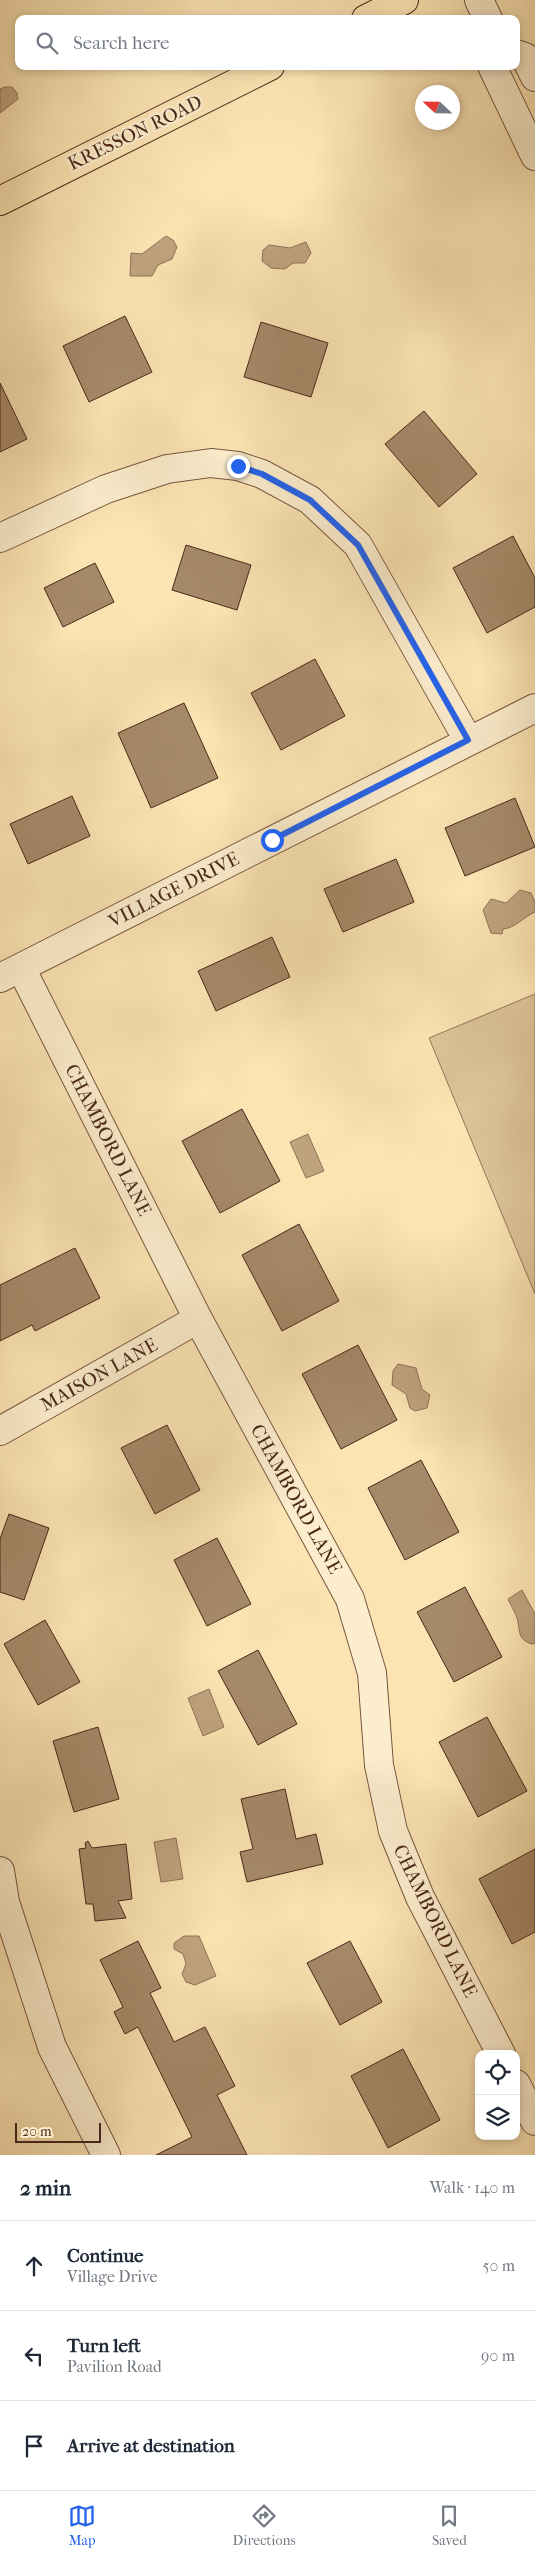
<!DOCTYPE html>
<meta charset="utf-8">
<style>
:root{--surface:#fff;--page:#f6f6f7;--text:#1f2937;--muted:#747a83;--line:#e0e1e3;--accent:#2563eb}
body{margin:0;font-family:"IM FELL French Canon",serif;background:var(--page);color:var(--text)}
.controls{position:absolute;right:15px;bottom:15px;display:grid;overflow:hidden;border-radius:10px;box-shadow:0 2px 8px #0003}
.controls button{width:45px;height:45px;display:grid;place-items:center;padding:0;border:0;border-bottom:1px solid var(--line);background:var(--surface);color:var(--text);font:25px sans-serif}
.compass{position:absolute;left:415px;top:85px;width:45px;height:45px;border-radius:50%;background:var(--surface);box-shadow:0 2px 8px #0003;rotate:292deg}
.scale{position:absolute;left:15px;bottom:12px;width:86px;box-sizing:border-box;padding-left:5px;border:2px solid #4a281a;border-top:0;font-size:14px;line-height:18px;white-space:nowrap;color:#4a281a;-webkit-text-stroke:4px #fcedcd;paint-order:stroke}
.stop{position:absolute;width:15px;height:15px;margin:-11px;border:4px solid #2563eb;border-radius:50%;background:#fff}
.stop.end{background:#2563eb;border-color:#fff;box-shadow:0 1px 5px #0008}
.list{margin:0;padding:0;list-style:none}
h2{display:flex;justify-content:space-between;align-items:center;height:65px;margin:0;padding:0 20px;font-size:21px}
h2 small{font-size:16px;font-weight:400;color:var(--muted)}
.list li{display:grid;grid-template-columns:32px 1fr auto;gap:15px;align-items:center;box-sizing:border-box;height:90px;padding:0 20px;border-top:1px solid var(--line)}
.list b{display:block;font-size:19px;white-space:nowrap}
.list p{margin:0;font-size:16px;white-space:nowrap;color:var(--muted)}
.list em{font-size:16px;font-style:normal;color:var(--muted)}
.icon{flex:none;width:28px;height:28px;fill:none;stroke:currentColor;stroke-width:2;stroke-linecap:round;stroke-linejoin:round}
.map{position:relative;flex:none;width:535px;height:2155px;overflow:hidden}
.search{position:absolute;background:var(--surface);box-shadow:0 2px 8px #0003;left:15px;right:15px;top:15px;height:55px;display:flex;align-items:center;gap:12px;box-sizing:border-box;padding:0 18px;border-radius:10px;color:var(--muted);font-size:19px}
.sheet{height:335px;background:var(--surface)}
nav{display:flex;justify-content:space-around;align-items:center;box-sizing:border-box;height:70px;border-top:1px solid var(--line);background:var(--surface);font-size:14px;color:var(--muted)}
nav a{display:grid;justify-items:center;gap:2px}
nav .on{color:var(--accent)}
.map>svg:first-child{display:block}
.green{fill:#ddc398;stroke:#947659}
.water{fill:#bfa37e;stroke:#907256}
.building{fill:#a68969;stroke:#4a281a}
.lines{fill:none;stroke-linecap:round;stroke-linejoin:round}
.minor-casing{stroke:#765740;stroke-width:30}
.major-casing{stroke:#4a281a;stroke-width:30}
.minor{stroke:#fcedcd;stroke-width:28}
.major{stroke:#fbe3b2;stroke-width:28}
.route{stroke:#2563eb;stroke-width:6}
.labels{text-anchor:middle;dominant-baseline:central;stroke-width:5;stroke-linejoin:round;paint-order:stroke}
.street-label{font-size:19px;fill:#4a281a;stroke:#fcedcd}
</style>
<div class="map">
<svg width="535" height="2155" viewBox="0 0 535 2155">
<rect width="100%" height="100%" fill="#fbe3b2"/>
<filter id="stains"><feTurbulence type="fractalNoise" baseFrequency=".004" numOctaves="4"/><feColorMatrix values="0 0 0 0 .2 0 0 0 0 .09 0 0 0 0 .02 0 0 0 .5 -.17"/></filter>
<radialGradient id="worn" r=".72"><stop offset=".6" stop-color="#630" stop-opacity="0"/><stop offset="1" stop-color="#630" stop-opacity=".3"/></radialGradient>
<!-- green -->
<path class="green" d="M535 994V1294L429 1038Z"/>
<!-- water -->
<path class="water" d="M5 87H12L17 93 18 99 0 113V89Z
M166 236 173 240 177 247 172 259 158 265 152 276H130L131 253 142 254Z
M306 242 311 253 305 263H293L285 269 271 268 262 261 263 250 269 245 290 248Z
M520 890 531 893 535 902V912C523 917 516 928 503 929L502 934 491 933 483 910 491 899 506 903Z
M308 1134 324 1171 306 1178 290 1142Z
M398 1364 416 1368 422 1389 430 1395 427 1408 415 1411 410 1408 406 1394 392 1385 393 1371Z
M522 1590 535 1614V1643L532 1644C519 1640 520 1634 518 1622 517 1615 511 1606 508 1599Z
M209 1689 224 1727 203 1736 188 1698Z
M176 1838 183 1879 161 1882 154 1842Z
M184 1936H199L216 1976 195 1985 186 1982 182 1974 186 1964 183 1954 174 1949V1943Z"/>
<!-- building -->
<path class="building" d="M125 316 152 372 89 402 63 346Z
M261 322 328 343 311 397 244 377Z
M0 383 27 439 0 452Z
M424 411 477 474 439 507 385 444Z
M513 536 535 578V607L487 633 453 568Z
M186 545 251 565 237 610 172 590Z
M95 563 114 602 63 627 44 588Z
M315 659 345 716 281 750 251 693Z
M184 703 218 778 151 808 118 733Z
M72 796 90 836 28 864 10 824Z
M515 798 535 847 465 876 445 828Z
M396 859 414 902 343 932 324 889Z
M272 937 290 977 216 1011 198 971Z
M242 1109 280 1181 220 1213 182 1141Z
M299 1224 339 1301 282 1331 242 1255Z
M75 1248 100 1298 35 1331 32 1325 0 1341V1285Z
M358 1345 397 1420 341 1449 302 1374Z
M167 1425 200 1490 155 1514 121 1448Z
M421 1460 459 1532 405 1560 368 1488Z
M9 1514 49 1528 24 1600 0 1592V1539Z
M217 1538 251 1604 207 1626 174 1560Z
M465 1587 502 1657 454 1682 417 1612Z
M45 1620 80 1682 38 1705 4 1644Z
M258 1650 297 1724 258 1745 218 1671Z
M487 1717 527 1791 478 1817 439 1742Z
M98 1727 119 1799 74 1812 53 1741Z
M285 1789 296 1839 316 1834 323 1864 247 1882 240 1852 253 1849 241 1799Z
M88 1841 92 1848 126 1844 132 1899 118 1901 126 1918 95 1921 93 1904H86L79 1849 86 1848 85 1843Z
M535 1849V1932L512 1944 479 1879Z
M138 1941 161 1988 150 1993 174 2042 205 2027 235 2086 217 2095 247 2155H156L192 2137 138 2027 125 2034 114 2012 123 2007 100 1960Z
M350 1941 382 2002 340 2025 307 1963Z
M403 2049 440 2120 388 2148 351 2076Z"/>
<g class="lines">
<!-- minor casing -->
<g class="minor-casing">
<path id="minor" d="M479 0 488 19
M516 54 525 57 535 77
M492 66 535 156
M0 538 106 489 167 469 211 463 238 466 262 474 310 500 358 545 468 740
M21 968 198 1319 350 1599 372 1673 379 1765 393 1831 420 1897 501 2054
M0 978 535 708
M0 1431 198 1319
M0 1871 5 1902 52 2047 106 2155
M516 2084 535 2121"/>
</g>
<!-- major casing -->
<g class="major-casing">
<path id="major" d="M366 19 404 0
M0 201 270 66"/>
</g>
<!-- minor -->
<use href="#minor" class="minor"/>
<!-- major -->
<use href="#major" class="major"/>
</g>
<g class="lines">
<!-- route -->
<path class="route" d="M238 466 262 474 310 500 358 545 468 740 272 840"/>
</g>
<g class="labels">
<!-- street labels -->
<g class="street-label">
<text transform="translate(135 133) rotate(-26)">KRESSON ROAD</text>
<text transform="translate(174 890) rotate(-27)">VILLAGE DRIVE</text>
<text transform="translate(108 1140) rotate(63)">CHAMBORD LANE</text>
<text transform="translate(99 1375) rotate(-29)">MAISON LANE</text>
<text transform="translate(296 1499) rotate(61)">CHAMBORD LANE</text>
<text transform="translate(435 1921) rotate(64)">CHAMBORD LANE</text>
</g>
</g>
<rect width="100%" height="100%" filter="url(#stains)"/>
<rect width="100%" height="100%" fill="url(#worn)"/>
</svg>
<div class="controls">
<button><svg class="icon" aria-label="locate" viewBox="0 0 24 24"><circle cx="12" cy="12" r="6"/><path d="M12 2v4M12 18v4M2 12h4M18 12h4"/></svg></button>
<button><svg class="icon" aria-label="layers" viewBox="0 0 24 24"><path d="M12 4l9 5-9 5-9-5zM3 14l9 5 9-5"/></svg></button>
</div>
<svg class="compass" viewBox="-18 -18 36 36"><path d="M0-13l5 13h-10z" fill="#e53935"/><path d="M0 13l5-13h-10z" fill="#747a83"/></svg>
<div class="scale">20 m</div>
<div class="stop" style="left:272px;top:840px"></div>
<div class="stop end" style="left:238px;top:466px"></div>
<div class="search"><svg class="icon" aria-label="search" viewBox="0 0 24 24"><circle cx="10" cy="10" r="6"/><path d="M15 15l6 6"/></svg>Search here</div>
</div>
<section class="sheet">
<h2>2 min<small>Walk · 140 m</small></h2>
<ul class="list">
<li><svg class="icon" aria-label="ahead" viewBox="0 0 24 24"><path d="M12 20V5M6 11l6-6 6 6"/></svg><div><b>Continue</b><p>Village Drive</p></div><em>50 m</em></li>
<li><svg class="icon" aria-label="left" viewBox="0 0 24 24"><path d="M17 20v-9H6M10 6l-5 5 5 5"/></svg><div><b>Turn left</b><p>Pavilion Road</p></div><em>90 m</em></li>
<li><svg class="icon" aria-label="arrive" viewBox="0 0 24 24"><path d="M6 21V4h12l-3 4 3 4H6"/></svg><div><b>Arrive at destination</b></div></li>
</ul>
</section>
<nav>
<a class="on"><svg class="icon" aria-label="map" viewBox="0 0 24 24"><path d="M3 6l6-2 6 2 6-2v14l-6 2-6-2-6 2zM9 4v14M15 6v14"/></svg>Map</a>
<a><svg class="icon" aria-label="directions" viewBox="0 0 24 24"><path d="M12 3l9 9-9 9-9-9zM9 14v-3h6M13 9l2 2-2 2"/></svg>Directions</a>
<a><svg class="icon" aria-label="saved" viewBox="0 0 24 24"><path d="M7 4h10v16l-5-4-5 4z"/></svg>Saved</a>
</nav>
